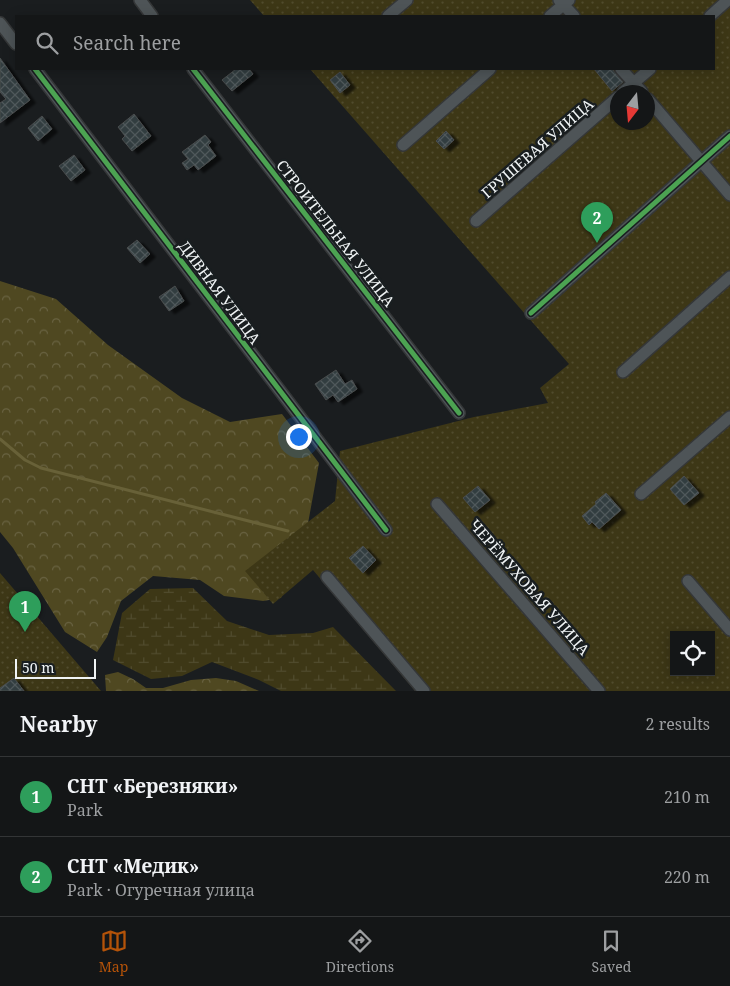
<!DOCTYPE html>
<meta charset="utf-8">
<style>
:root{--surface:#141617;--page:#212324;--text:#f1f3f6;--muted:#9d9fa1;--line:#333536;--accent:#b45309}
body{margin:0;font-family:"Noto Serif",serif;background:var(--page);color:var(--text)}
.controls{position:absolute;right:15px;bottom:15px;display:grid;overflow:hidden;border-radius:0px;box-shadow:0 2px 12px #0003}
.controls button{width:45px;height:45px;display:grid;place-items:center;padding:0;border:0;border-bottom:1px solid var(--line);background:var(--surface);color:var(--text);font:25px sans-serif}
.compass{position:absolute;left:610px;top:85px;width:45px;height:45px;border-radius:50%;background:var(--surface);box-shadow:0 2px 12px #0003;rotate:196deg}
.scale{position:absolute;left:15px;bottom:12px;width:81px;box-sizing:border-box;padding-left:5px;border:2px solid #f0f4f5;border-top:0;font-size:14px;line-height:18px;white-space:nowrap;color:#f0f4f5;-webkit-text-stroke:4px #191e20;paint-order:stroke}
.you{position:absolute;left:298px;top:436px;width:18px;height:18px;margin:-12px;border:4px solid #fff;border-radius:50%;background:#1a73e8;box-shadow:0 0 0 8px #1a73e833}
.badge{display:grid;place-items:center;width:32px;height:32px;border-radius:50%;background:var(--accent);color:#fff;font-size:16px;font-weight:700}
.pin{position:absolute;translate:-50% -41px;filter:drop-shadow(0 1px 2px #0008)}
.pin::after{content:'';position:absolute;top:26px;width:18px;height:15px;background:inherit;clip-path:polygon(0 0,100% 0,50% 100%)}
.list{margin:0;padding:0;list-style:none}
h2{display:flex;justify-content:space-between;align-items:center;height:65px;margin:0;padding:0 20px;font-size:21px}
h2 small{font-size:16px;font-weight:400;color:var(--muted)}
.list li{display:grid;grid-template-columns:32px 1fr auto;gap:15px;align-items:center;box-sizing:border-box;height:80px;padding:0 20px;border-top:1px solid var(--line)}
.list b{display:block;font-size:19px;white-space:nowrap}
.list p{margin:0;font-size:16px;white-space:nowrap;color:var(--muted)}
.list em{font-size:16px;font-style:normal;color:var(--muted)}
.icon{flex:none;width:28px;height:28px;fill:none;stroke:currentColor;stroke-width:2;stroke-linecap:round;stroke-linejoin:round}
.map{position:relative;flex:none;width:730px;height:691px;overflow:hidden}
.search{position:absolute;background:var(--surface);box-shadow:0 2px 12px #0003;left:15px;right:15px;top:15px;height:55px;display:flex;align-items:center;gap:12px;box-sizing:border-box;padding:0 18px;border-radius:0px;color:var(--muted);font-size:19px}
.sheet{height:225px;background:var(--surface)}
nav{display:flex;justify-content:space-around;align-items:center;box-sizing:border-box;height:70px;border-top:1px solid var(--line);background:var(--surface);font-size:14px;color:var(--muted)}
nav a{display:grid;justify-items:center;gap:2px}
nav .on{color:var(--accent)}
.map>svg:first-child{display:block}
.forest{fill:url(#forest-crowns)}
.wetland{fill:url(#wetland-marsh)}
.park{fill:url(#park-dots);fill-rule:evenodd}
.lines{fill:none;stroke-linecap:round;stroke-linejoin:round}
.stream{stroke:#686138;stroke-width:3}
.building{fill:url(#building-cross-hatch);stroke:#494c4d;filter:url(#shadow)}
.street-casing{stroke:#353738;stroke-width:14}
.street{stroke:#4e5457;stroke-width:11}
.cycleway-casing{stroke:#191e20;stroke-width:8}
.cycleway{stroke:#4ca352;stroke-width:5}
.labels{text-anchor:middle;dominant-baseline:central;stroke-width:5;stroke-linejoin:round;paint-order:stroke}
.street-label{font-size:15px;fill:#f0f4f5;stroke:#191e20}
</style>
<div class="map">
<svg width="730" height="691" viewBox="0 0 730 691">
<defs>
<pattern id="forest-crowns" width="20" height="18" patternUnits="userSpaceOnUse" patternTransform="scale(1.25)"><rect width="20" height="18" fill="#4f4821"/><path d="M2 6a3 3 0 1 1 6 0M12 15a3 3 0 1 1 6 0" fill="none" stroke="#696342"/></pattern>
<pattern id="wetland-marsh" width="20" height="14" patternUnits="userSpaceOnUse" patternTransform="scale(1.25)"><rect width="20" height="14" fill="#3d3716"/><path d="M1 5h8M5 5V1M11 12h8M15 12V8" fill="none" stroke="#504b2d"/></pattern>
<pattern id="park-dots" width="8" height="8" patternUnits="userSpaceOnUse" patternTransform="scale(1.25)"><rect width="8" height="8" fill="#3d3716"/><path d="M2 2h.1M6 6h.1" fill="none" stroke="#504b2d" stroke-width="1.8" stroke-linecap="round"/></pattern>
<pattern id="building-cross-hatch" width="8" height="8" patternUnits="userSpaceOnUse" patternTransform="scale(1.25)"><rect width="8" height="8" fill="#323c3f"/><path d="M0 0l8 8M0 8l8-8" fill="none" stroke="#50595b"/></pattern>
<filter id="shadow"><feDropShadow dx="5.5" dy="3" stdDeviation="1" flood-color="#0009"/></filter>
</defs>
<rect width="100%" height="100%" fill="#1a1d1f"/>
<!-- forest -->
<path class="forest" d="M0 281 56 299 108 345 182 398 230 422 282 414 319 463 305 540 281 598 263 601 224 596 200 580 153 576 121 601 107 637 97 652 65 632 13 548 0 532Z
M118 672 133 679 146 688H163L191 680 216 678 236 681 259 691H106L105 675Z"/>
<!-- wetland -->
<path class="wetland" d="M193 588 227 621 269 635 313 633 333 627 396 691H281L259 680 212 662 182 676 151 679 113 660 122 613 150 589Z"/>
<!-- park -->
<path class="park" d="M250 0H730V691H415L313 570 273 604 245 571 335 501 340 451 474 417 548 403 540 388 569 364 310 69H714V16H264ZM618 92H648V122H618ZM674 635H711V672H674Z
M0 573 101 691H0Z"/>
<g class="lines">
<!-- stream -->
<path class="stream" d="M0 439 25 460 41 468 288 531"/>
</g>
<!-- building -->
<path class="building" d="M0 58 30 100 0 123V103L6 99 0 92Z
M236 69H249L253 74 232 91 222 80Z
M594 69H612L623 82 612 91Z
M340 72 350 85 340 93 330 80Z
M134 114 151 136 132 151 122 139 125 136 118 127Z
M42 116 52 129 38 141 28 128Z
M446 131 454 140 444 149 436 141Z
M205 135 211 142 208 145 216 156 198 170 194 165 187 170 182 163 188 159 182 152Z
M74 155 85 170 71 181 59 166Z
M137 240 150 254 140 263 127 248Z
M175 286 184 301 169 311 159 297Z
M336 370 345 384 352 380 357 389 338 402 333 395 326 400 315 384Z
M684 476 699 493 684 505 670 489Z
M478 486 490 500 475 512 463 498Z
M606 493 621 510 599 529 592 522 589 525 582 516 596 504 595 502Z
M363 546 376 560 363 573 349 558Z
M14 678 24 691H0V688Z"/>
<g class="lines">
<!-- street casing -->
<g class="street-casing">
<path id="street" d="M140 0 152 16
M559 0 574 16
M388 16 407 0
M550 16 569 0
M710 16 728 0
M0 23 16 44
M35 69 386 530
M193 69 459 413
M621 69 642 92
M623 92 650 69
M648 99 730 195
M403 145 490 69
M476 221 618 97
M531 313 730 136
M623 372 730 277
M641 494 730 417
M437 504 599 691
M327 577 424 691
M688 581 730 630"/>
</g>
<!-- street -->
<use href="#street" class="street"/>
<!-- cycleway casing -->
<g class="cycleway-casing">
<path id="cycleway" d="M35 69 386 530
M193 69 459 413
M531 313 730 136"/>
</g>
<!-- cycleway -->
<use href="#cycleway" class="cycleway"/>
</g>
<g class="labels">
<!-- street labels -->
<g class="street-label">
<text transform="translate(537 148) rotate(-41)">ГРУШЕВАЯ УЛИЦА</text>
<text transform="translate(336 233) rotate(52)">СТРОИТЕЛЬНАЯ УЛИЦА</text>
<text transform="translate(220 292) rotate(53)">ДИВНАЯ УЛИЦА</text>
<text transform="translate(530 587) rotate(49)">ЧЕРЁМУХОВАЯ УЛИЦА</text>
</g>
</g>
</svg>
<div class="controls">
<button><svg class="icon" aria-label="locate" viewBox="0 0 24 24"><circle cx="12" cy="12" r="6"/><path d="M12 2v4M12 18v4M2 12h4M18 12h4"/></svg></button>
</div>
<svg class="compass" viewBox="-18 -18 36 36"><path d="M0-13l5 13h-10z" fill="#e53935"/><path d="M0 13l5-13h-10z" fill="#9d9fa1"/></svg>
<div class="scale">50 m</div>
<div class="you"></div>
<div class="pin badge" style="left:25px;top:632px;background:#2e9e5b">1</div>
<div class="pin badge" style="left:597px;top:243px;background:#2e9e5b">2</div>
<div class="search"><svg class="icon" aria-label="search" viewBox="0 0 24 24"><circle cx="10" cy="10" r="6"/><path d="M15 15l6 6"/></svg>Search here</div>
</div>
<section class="sheet">
<h2>Nearby<small>2 results</small></h2>
<ul class="list">
<li><span class="badge" style="background:#2e9e5b">1</span><div><b>СНТ «Березняки»</b><p>Park</p></div><em>210 m</em></li>
<li><span class="badge" style="background:#2e9e5b">2</span><div><b>СНТ «Медик»</b><p>Park · Огуречная улица</p></div><em>220 m</em></li>
</ul>
</section>
<nav>
<a class="on"><svg class="icon" aria-label="map" viewBox="0 0 24 24"><path d="M3 6l6-2 6 2 6-2v14l-6 2-6-2-6 2zM9 4v14M15 6v14"/></svg>Map</a>
<a><svg class="icon" aria-label="directions" viewBox="0 0 24 24"><path d="M12 3l9 9-9 9-9-9zM9 14v-3h6M13 9l2 2-2 2"/></svg>Directions</a>
<a><svg class="icon" aria-label="saved" viewBox="0 0 24 24"><path d="M7 4h10v16l-5-4-5 4z"/></svg>Saved</a>
</nav>
